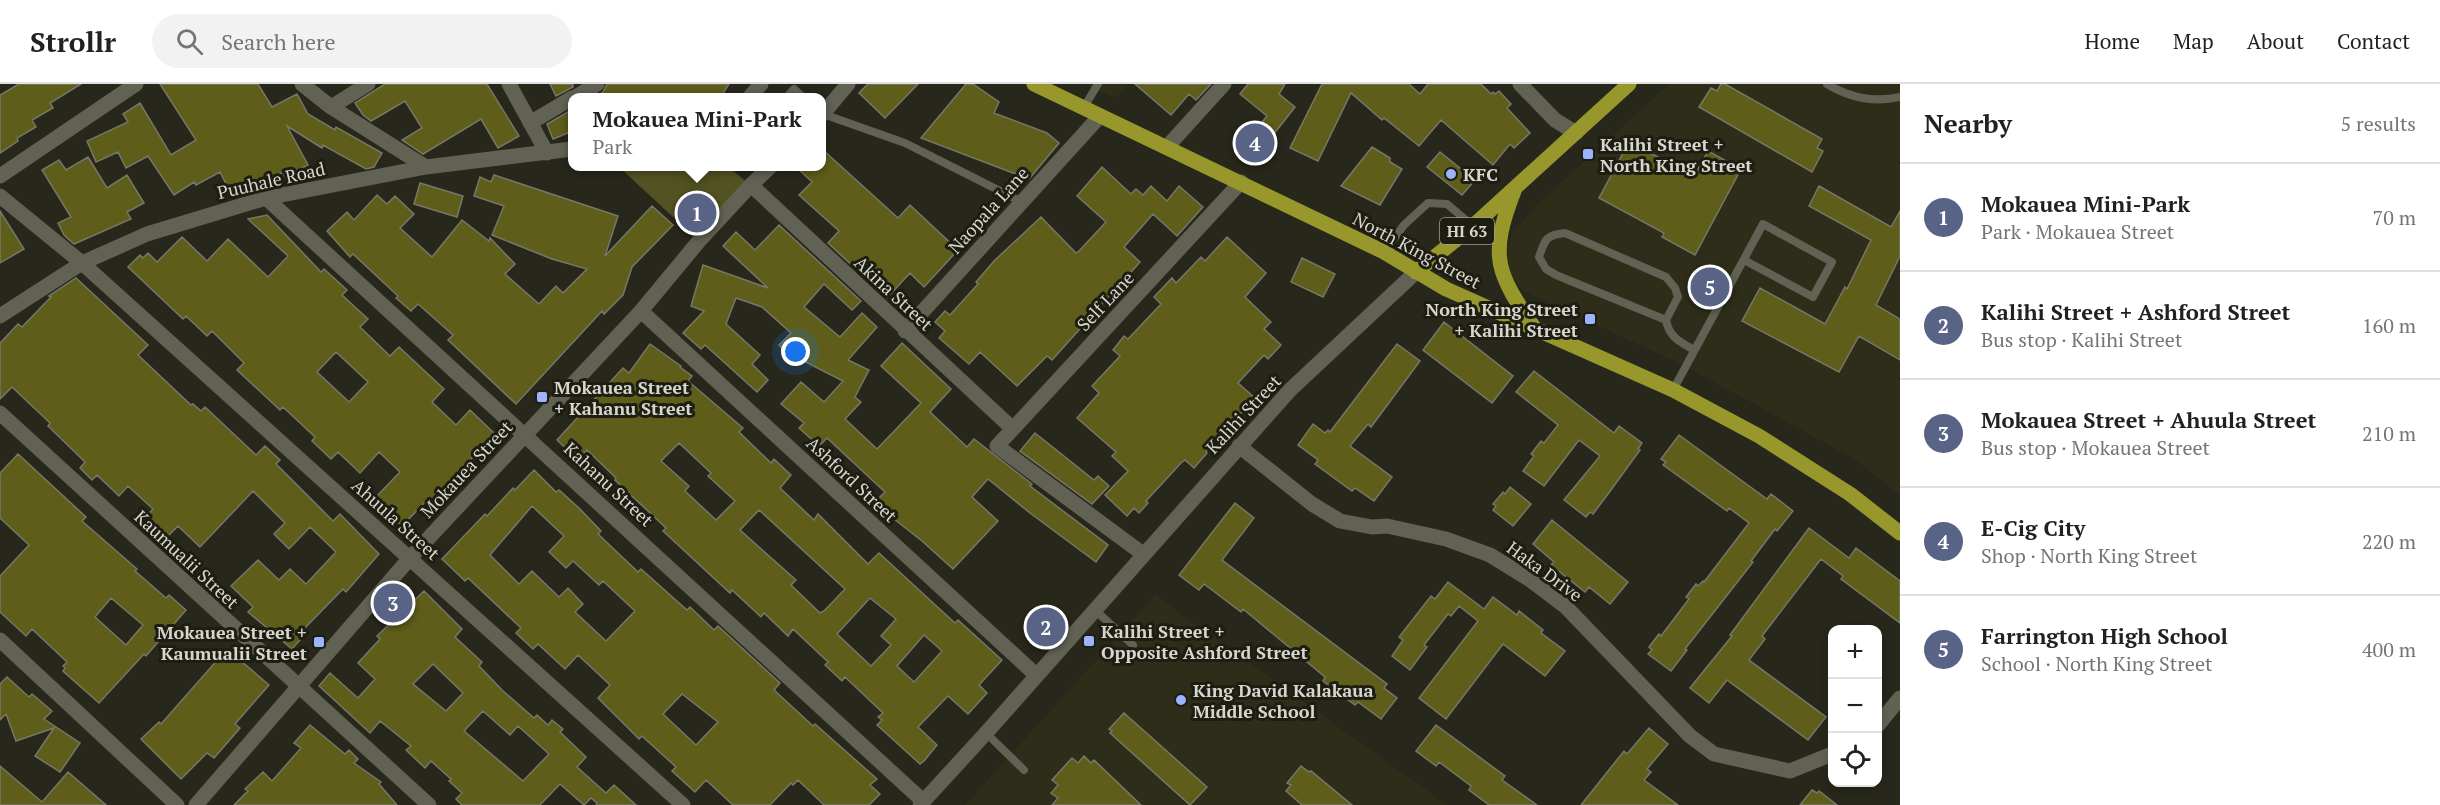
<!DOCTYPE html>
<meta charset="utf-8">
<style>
:root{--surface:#fff;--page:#f2f2f2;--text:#202124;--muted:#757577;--line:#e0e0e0;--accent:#586386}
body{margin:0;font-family:"PT Serif",serif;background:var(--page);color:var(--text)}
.controls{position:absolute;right:18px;bottom:18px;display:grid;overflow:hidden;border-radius:12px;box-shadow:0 3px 9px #0003}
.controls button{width:54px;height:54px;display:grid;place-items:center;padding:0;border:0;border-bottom:2px solid var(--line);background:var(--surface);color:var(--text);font:30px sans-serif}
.you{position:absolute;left:796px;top:268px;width:21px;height:21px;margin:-15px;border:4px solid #fff;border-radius:50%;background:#1a73e8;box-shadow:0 0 0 9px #1a73e833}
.badge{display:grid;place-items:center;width:39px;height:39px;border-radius:50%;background:var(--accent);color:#fff;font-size:20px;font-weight:700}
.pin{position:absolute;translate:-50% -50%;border:3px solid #fff;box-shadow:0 2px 6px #0006}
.popup{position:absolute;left:568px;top:9px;width:258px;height:78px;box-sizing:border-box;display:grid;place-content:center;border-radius:12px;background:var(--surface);filter:drop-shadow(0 2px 4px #0005);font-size:20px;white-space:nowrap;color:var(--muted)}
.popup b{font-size:22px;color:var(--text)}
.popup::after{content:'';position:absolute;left:50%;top:100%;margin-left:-12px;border:12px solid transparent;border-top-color:var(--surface)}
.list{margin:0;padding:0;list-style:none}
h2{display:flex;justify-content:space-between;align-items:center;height:78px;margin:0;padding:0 24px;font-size:26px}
h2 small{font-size:20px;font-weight:400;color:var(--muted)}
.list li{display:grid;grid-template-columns:39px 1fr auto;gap:18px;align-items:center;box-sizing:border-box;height:108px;padding:0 24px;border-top:2px solid var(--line)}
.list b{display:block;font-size:22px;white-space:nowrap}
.list p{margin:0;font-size:20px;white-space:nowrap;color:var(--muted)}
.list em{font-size:20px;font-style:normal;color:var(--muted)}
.icon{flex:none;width:33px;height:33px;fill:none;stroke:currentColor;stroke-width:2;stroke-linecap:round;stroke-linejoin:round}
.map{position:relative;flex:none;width:1900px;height:721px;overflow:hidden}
header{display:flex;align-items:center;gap:36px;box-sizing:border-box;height:84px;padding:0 30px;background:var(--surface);border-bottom:2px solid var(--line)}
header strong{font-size:28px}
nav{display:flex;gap:33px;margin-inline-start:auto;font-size:21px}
.search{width:420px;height:54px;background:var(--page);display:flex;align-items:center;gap:15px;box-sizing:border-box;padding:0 21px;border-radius:33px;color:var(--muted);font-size:22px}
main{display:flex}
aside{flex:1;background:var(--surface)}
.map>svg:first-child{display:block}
.built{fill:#2d2d1a}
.green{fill:#525222}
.building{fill:#5e5d1a;stroke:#777769;stroke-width:1.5;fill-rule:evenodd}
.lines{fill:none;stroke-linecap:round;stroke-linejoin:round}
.service{stroke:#616254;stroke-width:8}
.minor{stroke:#616254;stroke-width:15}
.tertiary{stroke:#616254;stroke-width:15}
.secondary{stroke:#616254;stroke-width:15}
.primary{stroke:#98972b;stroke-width:15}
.poi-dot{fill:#9cb4fd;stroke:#1d1d12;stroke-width:2}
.labels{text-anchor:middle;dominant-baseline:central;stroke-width:6;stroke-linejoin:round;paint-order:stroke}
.shield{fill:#1d1d12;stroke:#9e9e96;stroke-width:1.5}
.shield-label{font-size:16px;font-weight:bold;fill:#d6d6cf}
.poi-label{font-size:18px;font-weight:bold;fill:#d6d6cf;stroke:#1d1d12;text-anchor:start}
.street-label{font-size:18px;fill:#d6d6cf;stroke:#1d1d12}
</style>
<header>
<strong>Strollr</strong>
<div class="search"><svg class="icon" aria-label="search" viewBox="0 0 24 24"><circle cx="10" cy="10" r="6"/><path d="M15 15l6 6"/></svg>Search here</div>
<nav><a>Home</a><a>Map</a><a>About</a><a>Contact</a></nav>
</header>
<main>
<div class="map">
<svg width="1900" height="721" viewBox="0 0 1900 721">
<rect width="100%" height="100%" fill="#27271b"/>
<!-- built -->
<path class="built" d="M1084 0H1129L1116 14Z
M1669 0H1900V411L1856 376 1683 281 1523 207 1516 198 1510 187 1507 167 1512 149 1543 115Z
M1155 511 1447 721H965Z"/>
<!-- green -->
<path class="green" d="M619 83H728L751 101 699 157Z"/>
<!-- building -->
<path class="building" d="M19 0H81L50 19 53 24 32 36 36 43 17 54 18 57 0 69V11Z
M160 0H258L272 23 297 10 308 30 335 46 336 43 382 69 374 83 366 85 323 61 322 64 287 42 308 81 285 93 283 88 258 102 252 93 229 106 220 88 196 101 194 98 174 111 148 72 126 84 118 68 96 78 87 57 128 38 123 30 140 19 171 71 196 56Z
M385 0H487L519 52 498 64 481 35 423 70 402 56 422 44 405 17 371 37 363 31 355 19Z
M550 0H573V3L556 12Z
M607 0H729L720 14H594L603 8Z
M868 0H918L885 34 859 9Z
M966 0H973L999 18 994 29 1047 49 1059 59 1029 95 921 54Z
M1135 0H1211L1196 16 1189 10 1171 31Z
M1248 0H1285L1279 10 1295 23 1258 70 1245 59 1267 32 1240 10Z
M1322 0H1409L1420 10 1428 0H1481L1491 10 1493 8 1495 10 1499 7 1511 20 1507 24 1530 49 1514 64 1510 60 1493 81 1441 36 1419 62 1384 34 1382 36 1351 9 1318 77 1290 64Z
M1721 0H1725L1822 55 1817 64 1823 67 1812 88 1699 23 1711 4 1717 7Z
M573 25V47L553 55 547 40Z
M1629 58 1694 92 1708 67 1741 85 1695 171 1662 153 1664 149 1599 114Z
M1372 63 1390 74V78L1402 85 1380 121 1341 102Z
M822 65 898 134 910 121 958 166 924 203 910 189 887 214 828 159 839 147 799 111 812 98 795 82H822Z
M1440 68 1475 96 1462 111 1427 83Z
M88 73 107 104 127 91 144 119 127 128 131 135 74 160 64 151 58 139 71 133 42 86 59 76 66 86Z
M1102 83 1131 110 1136 105 1143 111 1151 102 1167 117 1179 102 1203 123 1177 152 1153 130 1124 163 1140 178 1052 276 1047 272 1017 302 980 268 969 280 939 254 945 247 935 238 945 227 950 231 978 200 976 198 994 177 1041 133 1076 169 1079 167 1106 138 1077 112Z
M494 91 618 132 605 172 652 122 673 141 632 183 623 211 604 230 602 227 516 320 448 256 453 251 418 220 411 227 396 214 398 212 353 170 350 173 327 147 347 128 354 136 377 111 387 120 395 112 414 130 400 144 432 173 462 136 489 157 490 154 515 180 505 190 539 220 556 202 563 209 587 185 552 175 492 151 504 122 474 112 480 93 491 98Z
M420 99 463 112 457 133 414 120Z
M1819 102 1891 143 1900 127V172L1876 221 1900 235V276L1859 252 1839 288 1742 237 1760 204 1825 240 1845 203 1847 205 1871 156 1809 122Z
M0 127 24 165 0 179Z
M267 131 321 188 324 185 347 206 342 211 368 235 360 243 390 272 399 263 444 305 432 318 456 341 470 326 494 349 433 419 428 415 402 442 374 415 400 388 379 368 360 389 338 368 331 375 312 357 315 353 283 323 280 326 237 286 244 279 212 247 207 252 186 232 183 235 128 183 140 171 143 174 148 169 157 178 182 153 207 177 228 155 268 193 288 172 248 135ZM336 268 368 298 349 318 317 288Z
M779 141 861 217 852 226 824 200 804 223 840 253 862 229 877 243 848 276 869 286 855 313 861 318 845 335 877 365 921 319 881 282 902 259 951 305 930 328 967 363 974 355 1032 400 1030 402 1108 461 1096 478 1030 429 988 395 972 413 998 437 953 485 922 457 889 431 892 428 878 415 885 408 827 354 819 362 799 344 804 339 781 320 801 298 824 318 843 297 786 268 779 261 791 249 762 223 736 214 726 240 760 271 752 280 768 296 757 308 705 261 701 265 683 249 704 227 691 222 703 181 768 204 723 162 736 148 755 166Z
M1227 153 1266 189 1245 213 1271 238 1264 245 1281 261 1268 275 1264 271 1238 299 1255 314 1206 367 1207 369 1194 384 1185 376 1181 379 1146 417 1148 419 1139 429 1134 424 1127 432 1105 411 1128 387 1112 372 1116 368 1077 334 1099 309 1092 302 1120 272 1113 266 1124 252 1128 255 1161 220 1154 213 1172 194 1176 199 1201 173 1205 177Z
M1302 174 1335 190 1323 213 1291 198Z
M76 194 148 261 138 271 191 321 193 320 201 327 205 323 256 371 265 362 280 376 276 380 333 437 340 430 379 470 346 508 343 505 337 511 304 545 307 548 292 565 248 528 253 523 231 502 258 476 279 496 290 485 306 500 336 468 310 443 289 465 274 450 285 439 253 407 200 463 178 442 167 453 146 433 153 425 128 402 119 412 97 391 92 396 80 384 85 378 48 342 50 339 12 303 0 315V259L18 240 22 243 51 213 49 212Z
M1444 238 1513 292 1492 319 1423 266Z
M650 260 681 282 680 283 692 292 688 297 743 344 739 348 771 379 774 375 791 391 780 404 814 436 818 430 868 480 879 469 932 518 955 539 958 536 1002 576 979 601 987 609 968 630 948 612 918 643 937 661 924 677 920 680 877 641 882 636 878 633 883 629 845 593 842 597 825 581 828 578 793 545 788 552 764 529 761 533 732 506 730 509 663 447 666 444 615 396 616 394 587 366 578 376 557 356 623 284 629 289ZM679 359 711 389 708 392 735 417 716 436 685 407 689 402 661 377ZM759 426 845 505 824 527 820 529 791 501 796 496 740 446ZM870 514 896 535 881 552 891 561 871 582 837 550ZM924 551 942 567 914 598 897 582Z
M1397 260 1420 277 1371 343 1368 340 1350 362 1392 393 1374 417 1355 404 1352 407 1334 394 1315 380 1318 376 1298 361 1313 340 1325 349 1328 346 1330 348Z
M1534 287 1614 349 1619 342 1642 359 1638 365 1640 366 1608 410 1593 430 1590 428 1586 433 1564 416 1600 372 1579 356 1544 402 1523 387 1534 372 1531 370 1541 357 1544 359 1558 341 1516 308Z
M1035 349 1094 396 1098 392 1109 402 1092 420 1020 367Z
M1679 351 1767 415 1771 410 1793 427 1777 447 1775 445 1751 477 1753 478 1685 565 1687 566 1671 587 1648 570 1652 566 1649 563 1659 550 1661 552 1689 515 1686 513 1696 500 1698 502 1703 497 1704 498 1749 439 1729 424 1727 427 1663 381 1666 378 1661 375Z
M18 370 86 433 82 437 137 485 135 487 166 514 169 511 186 526 146 572 144 570 99 619 63 587 65 584 63 582 67 578 32 545 26 552 0 528V492L29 461 0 434V389ZM111 514 143 541 126 561 95 533Z
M534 386 556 408 559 406 580 425 601 447 598 450 638 488 641 485 687 526 690 523 714 546 718 542 780 599 774 606 813 642 815 640 877 695 870 701 880 710 869 721H824L798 696 793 701 791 699 770 721H733L706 696 695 708 672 687 676 683 642 652 639 655 598 614 610 601 578 571 565 585 538 560 533 565 516 549 521 544 468 494 465 497 442 475 485 430 487 432 513 404 515 406ZM532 422 564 452 549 468 566 484 573 477 599 501 603 497 635 527 606 557 575 528 583 520 568 504 559 513 532 487 519 500 490 471ZM682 610 718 638 696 661 663 630Z
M1510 403 1531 420 1513 442 1493 426 1496 422 1493 420 1503 408 1505 410Z
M1235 419 1254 434 1222 476 1387 600 1384 604 1397 614 1381 635 1358 618 1355 621 1323 597 1325 593 1243 525 1241 528 1204 500 1199 506 1179 491Z
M1552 436 1628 498 1610 520 1589 503 1585 508 1551 481 1554 478 1533 460Z
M1809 444 1849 474 1856 464 1900 497V539L1841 495 1843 492 1821 475 1762 552 1765 555 1749 576 1826 633 1808 656 1727 596 1709 619 1690 604 1732 552 1730 551Z
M1448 498 1484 525 1493 513 1517 531 1519 527 1543 546 1541 549 1565 567 1545 592 1503 560 1446 635 1419 614 1478 537 1459 522 1451 532 1448 530 1424 561 1427 563 1410 586 1392 572 1403 556 1399 553 1431 512 1435 515Z
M424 507 462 545 455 553 482 578 479 582 503 607 534 634 537 631 548 641 552 636 563 645 560 648 586 673 577 683 606 709 614 701 636 721H596L597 719 591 714 584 721 560 700 540 721H462L456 715 462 709 449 697 451 695 431 677 425 684 406 666 411 662 380 637 370 649 319 602 330 589 358 614 375 595 358 579 380 555 377 552ZM433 580 463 609 446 627 413 600ZM483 627 510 651 518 642 549 670 523 697 464 647Z
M227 565 269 601 235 640 240 644 214 674 207 669 181 695 141 655 159 638 161 640Z
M7 593 29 613 32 610 52 627 44 635 80 659 60 688 35 672 54 644 16 657 6 630 0 636V600Z
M1124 629 1207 703 1190 721 1110 649 1112 647 1109 645Z
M310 641 345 670 349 666 358 675 354 679 381 698 379 700 397 721H234L248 707 245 705 263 688 272 697 301 664 294 659Z
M1436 641 1505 692 1502 696 1537 721H1489L1469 706 1471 702 1439 678 1436 682 1416 667Z
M1649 644 1668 660 1647 685 1651 688 1644 696 1678 721H1581L1624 667 1627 670Z
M1084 672 1091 679 1094 676 1141 721H1052L1058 714 1051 709 1058 701 1052 696 1072 674 1078 679Z
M0 682 42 718 68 688 106 721H0Z
M1301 682 1309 688 1311 687 1352 721H1302L1286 707 1291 701 1287 699Z
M1812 706 1817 709 1819 707 1837 721H1800Z"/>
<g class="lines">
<!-- service -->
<path class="service" d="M1827 0C1850 14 1873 19 1900 13
M786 14 794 5 804 14
M1084 23 1098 0
M823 30 905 59 1022 118
M1384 168 1404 141 1428 119 1447 120 1473 142
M1666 236 1556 191 1546 185 1539 173C1545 156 1545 151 1565 149L1666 193 1675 204 1678 213 1666 236C1669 253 1680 258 1694 266
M1673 306C1703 250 1733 195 1763 140L1832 178 1813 213 1744 176
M1095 526 1133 561
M986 649 1024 686"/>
<!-- minor -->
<path class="minor" d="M302 0 331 23 426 83
M509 0 547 69
M1520 0 1555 36 1576 49
M574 14 597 0
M749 14 761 0
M331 23 368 0
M530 39 572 14
M1167 63 1224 0
M0 92 136 0
M751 101 1013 345
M0 112 82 179 683 721
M266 114 923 717
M641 227 1036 591
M0 232 82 179 147 150 266 114 426 83 572 65
M905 247 1100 32
M0 329 429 721
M1239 362 1312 420 1340 437 1372 443 1387 442 1446 455 1490 471 1529 495 1566 523 1690 652 1714 670 1790 687 1832 670
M1143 470 997 362 1241 98
M0 556 177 721
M1878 641 1900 614"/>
<!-- tertiary -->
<path class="tertiary" d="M822 31 848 0
M196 721 410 474 641 227 699 157 751 101 771 82"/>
<!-- secondary -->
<path class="secondary" d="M920 721 986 649 1290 306 1416 188"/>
<!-- primary -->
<path class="primary" d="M1034 0 1384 168 1446 205 1673 306 1759 352 1850 410 1900 449
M1514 107C1488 174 1497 189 1535 245
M1416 188 1473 142 1629 0"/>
</g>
<!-- markers -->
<g class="poi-dot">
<rect x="1582" y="64" width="12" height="12" rx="3"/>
<circle cx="1451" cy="90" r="6"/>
<rect x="1584" y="229" width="12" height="12" rx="3"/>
<rect x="536" y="307" width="12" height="12" rx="3"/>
<rect x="1083" y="551" width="12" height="12" rx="3"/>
<rect x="313" y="552" width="12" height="12" rx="3"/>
<circle cx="1181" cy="616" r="6"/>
</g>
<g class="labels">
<!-- shield labels -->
<rect class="shield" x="1440" y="134" width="54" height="26" rx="4.5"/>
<g class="shield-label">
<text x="1467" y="147">HI 63</text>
</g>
<!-- poi labels -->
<g class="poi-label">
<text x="1600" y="60">Kalihi Street +<tspan x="1600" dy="21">North King Street</tspan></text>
<text x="1463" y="90">KFC</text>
<text x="1578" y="225" text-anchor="end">North King Street<tspan x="1578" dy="21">+ Kalihi Street</tspan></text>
<text x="554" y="303">Mokauea Street<tspan x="554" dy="21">+ Kahanu Street</tspan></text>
<text x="1101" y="547">Kalihi Street +<tspan x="1101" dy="21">Opposite Ashford Street</tspan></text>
<text x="307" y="548" text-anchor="end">Mokauea Street +<tspan x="307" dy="21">Kaumualii Street</tspan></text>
<text x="1193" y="606">King David Kalakaua<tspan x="1193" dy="21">Middle School</tspan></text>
</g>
<!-- street labels -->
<g class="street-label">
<text transform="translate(271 96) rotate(-13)">Puuhale Road</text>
<text transform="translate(988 126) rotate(-48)">Naopala Lane</text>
<text transform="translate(1417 166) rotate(28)">North King Street</text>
<text transform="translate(894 209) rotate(43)">Akina Street</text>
<text transform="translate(1105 217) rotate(-47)">Self Lane</text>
<text transform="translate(1243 330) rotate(-47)">Kalihi Street</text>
<text transform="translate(466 385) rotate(-47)">Mokauea Street</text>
<text transform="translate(852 395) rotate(43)">Ashford Street</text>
<text transform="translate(609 400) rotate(43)">Kahanu Street</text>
<text transform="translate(396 435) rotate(42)">Ahuula Street</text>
<text transform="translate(187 475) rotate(43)">Kaumualii Street</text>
<text transform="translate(1545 487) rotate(36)">Haka Drive</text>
</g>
</g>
</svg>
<div class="controls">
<button>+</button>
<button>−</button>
<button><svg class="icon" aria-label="locate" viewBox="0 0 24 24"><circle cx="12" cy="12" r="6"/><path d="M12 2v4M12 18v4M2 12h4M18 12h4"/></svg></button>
</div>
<div class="you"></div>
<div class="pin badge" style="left:697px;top:129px">1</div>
<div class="popup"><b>Mokauea Mini-Park</b>Park</div>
<div class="pin badge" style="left:1046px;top:543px">2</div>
<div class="pin badge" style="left:393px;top:519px">3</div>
<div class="pin badge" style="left:1255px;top:59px">4</div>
<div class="pin badge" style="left:1710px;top:203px">5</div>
</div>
<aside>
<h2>Nearby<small>5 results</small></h2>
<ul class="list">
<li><span class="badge">1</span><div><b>Mokauea Mini-Park</b><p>Park · Mokauea Street</p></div><em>70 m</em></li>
<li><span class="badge">2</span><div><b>Kalihi Street + Ashford Street</b><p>Bus stop · Kalihi Street</p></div><em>160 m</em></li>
<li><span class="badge">3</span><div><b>Mokauea Street + Ahuula Street</b><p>Bus stop · Mokauea Street</p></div><em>210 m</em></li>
<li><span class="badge">4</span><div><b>E-Cig City</b><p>Shop · North King Street</p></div><em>220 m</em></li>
<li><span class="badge">5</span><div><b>Farrington High School</b><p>School · North King Street</p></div><em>400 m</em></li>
</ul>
</aside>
</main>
